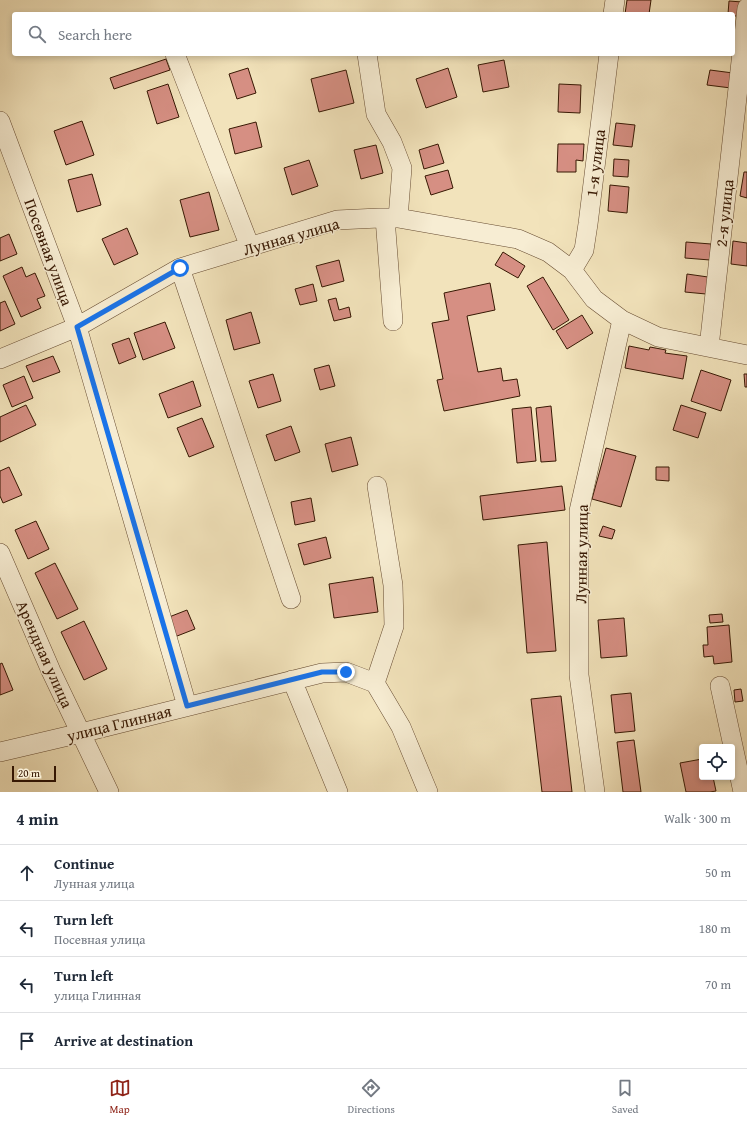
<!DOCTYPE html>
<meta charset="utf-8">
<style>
:root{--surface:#fff;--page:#f2f2f3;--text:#1f2937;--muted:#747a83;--line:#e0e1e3;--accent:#8f2418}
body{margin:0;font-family:"Gentium Book Plus",serif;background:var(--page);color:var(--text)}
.controls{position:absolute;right:12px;bottom:12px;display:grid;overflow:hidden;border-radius:4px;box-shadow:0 2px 6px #0003}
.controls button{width:36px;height:36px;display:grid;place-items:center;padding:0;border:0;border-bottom:1px solid var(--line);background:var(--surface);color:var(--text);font:20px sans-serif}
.scale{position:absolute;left:12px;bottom:10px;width:44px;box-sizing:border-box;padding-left:4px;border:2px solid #371803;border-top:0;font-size:11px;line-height:14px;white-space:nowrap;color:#371803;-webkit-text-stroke:3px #f7edd3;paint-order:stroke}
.stop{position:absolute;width:12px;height:12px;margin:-9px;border:3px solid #1a73e8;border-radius:50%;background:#fff}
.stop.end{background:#1a73e8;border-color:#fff;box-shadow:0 1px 4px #0008}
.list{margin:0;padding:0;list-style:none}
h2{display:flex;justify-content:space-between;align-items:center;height:52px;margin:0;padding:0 16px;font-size:17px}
h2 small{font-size:13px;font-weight:400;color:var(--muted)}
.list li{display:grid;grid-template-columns:26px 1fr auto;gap:12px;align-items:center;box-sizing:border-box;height:56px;padding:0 16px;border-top:1px solid var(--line)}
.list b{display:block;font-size:15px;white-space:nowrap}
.list p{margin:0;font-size:13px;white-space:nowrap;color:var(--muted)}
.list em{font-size:13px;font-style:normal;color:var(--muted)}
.icon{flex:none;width:22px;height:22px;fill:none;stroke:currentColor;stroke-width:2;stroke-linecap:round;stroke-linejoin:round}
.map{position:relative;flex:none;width:747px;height:792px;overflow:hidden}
.search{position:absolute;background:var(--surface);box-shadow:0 2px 6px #0003;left:12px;right:12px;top:12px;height:44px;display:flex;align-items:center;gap:10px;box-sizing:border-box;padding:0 14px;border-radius:4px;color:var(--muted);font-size:15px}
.sheet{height:276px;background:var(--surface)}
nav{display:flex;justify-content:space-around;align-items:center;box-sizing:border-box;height:56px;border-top:1px solid var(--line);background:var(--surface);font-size:11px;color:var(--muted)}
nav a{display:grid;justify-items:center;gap:2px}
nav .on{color:var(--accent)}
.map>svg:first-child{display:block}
.building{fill:#d68f83;stroke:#371803}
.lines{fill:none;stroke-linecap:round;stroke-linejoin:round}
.minor-casing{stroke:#664b31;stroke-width:20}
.minor{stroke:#f7edd3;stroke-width:19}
.route{stroke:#1a73e8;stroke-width:5}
.labels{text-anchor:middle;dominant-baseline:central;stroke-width:3;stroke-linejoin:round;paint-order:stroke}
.street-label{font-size:16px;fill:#371803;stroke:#f7edd3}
</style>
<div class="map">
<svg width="747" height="792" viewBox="0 0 747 792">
<rect width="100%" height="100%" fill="#f2e3bb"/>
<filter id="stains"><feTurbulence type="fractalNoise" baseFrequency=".005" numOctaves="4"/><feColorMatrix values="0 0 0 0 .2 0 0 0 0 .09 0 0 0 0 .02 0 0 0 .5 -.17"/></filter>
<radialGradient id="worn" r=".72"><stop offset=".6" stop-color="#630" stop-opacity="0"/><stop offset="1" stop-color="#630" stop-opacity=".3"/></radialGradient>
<!-- building -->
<path class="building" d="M627 0H651L649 14H625Z
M729 1 742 2 740 16H733V14H728Z
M166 59 170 70 114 89 110 78Z
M504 60 509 87 483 92 478 65Z
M248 68 256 93 237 99 229 74Z
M448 68 457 97 426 108 416 79Z
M346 70 354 103 319 112 311 79Z
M710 70 733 73 731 88 707 85Z
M168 84 179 117 157 124 147 91Z
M559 84 581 85 580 113 558 112Z
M82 121 94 155 66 165 54 131Z
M256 122 262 147 235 154 229 129Z
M616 123 635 125 632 147 613 145Z
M438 144 444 163 424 169 419 150Z
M558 144H584L583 161 576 160V172H557Z
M376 145 383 173 361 179 354 150Z
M614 159 629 160 628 177 613 176Z
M309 160 318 186 292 195 284 168Z
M448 170 453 188 431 195 425 176Z
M744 172H747V198L740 196Z
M92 174 101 205 77 212 68 180Z
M610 185 629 187 627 213 608 211Z
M209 192 219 230 190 237 180 200Z
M127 228 138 254 114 265 102 239Z
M9 234 17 254 0 261V238Z
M733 241 747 243V266L731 264Z
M686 242 711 244 710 260 685 258Z
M503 252 525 266 518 278 495 265Z
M339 260 344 281 322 287 316 266Z
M22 267 26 277 35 273 45 296 37 299 41 308 21 317 3 276Z
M687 274 708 277 706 294 685 292Z
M543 277 569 320 553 330 527 286Z
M490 283 495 310 467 316 478 372 501 368 503 381 517 379 520 396 444 411 437 380 443 379 432 323 449 320 444 293Z
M313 284 317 301 300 305 295 289Z
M336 298 339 310 349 307 351 317 334 321 328 300Z
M5 301 15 324 0 331V303Z
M251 312 260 343 234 350 226 320Z
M582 315 593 333 567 349 556 331Z
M165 322 175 348 143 360 134 333Z
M129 338 136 357 119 364 112 344Z
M629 346 649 350 650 347 666 350 665 353 687 356 683 379 625 368Z
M53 356 60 372 33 382 26 366Z
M329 365 335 386 320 390 314 369Z
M701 370 731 380 721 411 691 401Z
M273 374 281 401 258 408 249 381Z
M744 374H747V387H745Z
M24 376 33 398 12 407 3 385Z
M193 381 201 406 168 418 159 394Z
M26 405 36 425 0 442V417Z
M681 405 706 413 698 438 673 430Z
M551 406 556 461 541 462 536 408Z
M531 407 536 461 517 463 512 409Z
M202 418 214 447 189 457 177 428Z
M291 426 300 452 275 461 266 435Z
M351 437 358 465 332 472 325 444Z
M606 448 636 456 621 507 592 499Z
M9 467 22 495 3 503 0 496V471Z
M656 467H669V481L656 480Z
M562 486 565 510 483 520 480 496Z
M311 498 315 521 295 525 291 502Z
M36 521 49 549 28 559 15 530Z
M603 526 615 530 612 539 599 536Z
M326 537 331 558 304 565 298 544Z
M547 542 556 651 527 653 518 545Z
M55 563 78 609 57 619 35 573Z
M373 577 378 612 334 618 329 584Z
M187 610 195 629 172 638 164 619Z
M722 614 723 622 710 623 709 615Z
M624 618 627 656 601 658 598 620Z
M84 621 107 669 84 680 61 632Z
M729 625 732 662 714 664 713 656 704 657 703 645H708L707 627Z
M2 663 13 690 0 695V664Z
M741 689 743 701 735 702 734 690Z
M631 693 635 731 615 733 611 695Z
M561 696 572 792H542L531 699Z
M634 740 641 792H623L617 742Z
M702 759V777H713L716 791 710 792H686L680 763Z"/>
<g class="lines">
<!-- minor casing -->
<g class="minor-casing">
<path id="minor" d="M613 14 615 0
M175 54 250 247
M367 54 376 114 392 142 402 168 398 218
M0 121 77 327 187 706
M385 218 393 321
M180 268 291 599
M572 270 584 250 588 224 609 54
M709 347 747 8
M0 359 77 327 180 268 337 220 379 218H398L518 239 548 252 572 270 594 299 622 320 658 337 747 355
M0 553 51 671 109 792
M292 680 338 792
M375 683 394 626 393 585 377 486
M720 686 743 792
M0 752 81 733 322 673 346 672 375 683 401 727 428 792
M595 792 579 675V511L622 320"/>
</g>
<!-- minor -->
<use href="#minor" class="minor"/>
</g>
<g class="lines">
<!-- route -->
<path class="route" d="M180 268 77 327 187 706 322 672H346"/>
</g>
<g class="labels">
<!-- street labels -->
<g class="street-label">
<text transform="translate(595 163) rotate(-83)">1-я улица</text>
<text transform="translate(724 213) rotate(-84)">2-я улица</text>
<text transform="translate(291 236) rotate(-16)">Лунная улица</text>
<text transform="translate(49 252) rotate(70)">Посевная улица</text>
<text transform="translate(581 554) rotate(-89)">Лунная улица</text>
<text transform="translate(45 654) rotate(66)">Арендная улица</text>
<text transform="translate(119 723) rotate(-14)">улица Глинная</text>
</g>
</g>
<rect width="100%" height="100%" filter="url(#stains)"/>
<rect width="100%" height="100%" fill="url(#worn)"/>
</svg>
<div class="controls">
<button><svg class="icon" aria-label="locate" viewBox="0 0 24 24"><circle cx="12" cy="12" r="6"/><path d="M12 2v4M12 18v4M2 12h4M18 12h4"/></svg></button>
</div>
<div class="scale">20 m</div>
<div class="stop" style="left:180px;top:268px"></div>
<div class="stop end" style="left:346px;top:672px"></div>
<div class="search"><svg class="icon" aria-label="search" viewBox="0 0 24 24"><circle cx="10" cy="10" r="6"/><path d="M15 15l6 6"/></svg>Search here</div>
</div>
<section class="sheet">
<h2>4 min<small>Walk · 300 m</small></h2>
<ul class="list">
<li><svg class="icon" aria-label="ahead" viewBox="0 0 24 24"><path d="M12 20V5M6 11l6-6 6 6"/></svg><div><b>Continue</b><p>Лунная улица</p></div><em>50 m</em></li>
<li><svg class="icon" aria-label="left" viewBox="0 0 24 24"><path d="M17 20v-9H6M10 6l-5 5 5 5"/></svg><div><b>Turn left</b><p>Посевная улица</p></div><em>180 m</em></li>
<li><svg class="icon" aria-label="left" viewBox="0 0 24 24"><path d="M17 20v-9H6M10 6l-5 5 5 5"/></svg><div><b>Turn left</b><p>улица Глинная</p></div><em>70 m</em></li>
<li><svg class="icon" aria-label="arrive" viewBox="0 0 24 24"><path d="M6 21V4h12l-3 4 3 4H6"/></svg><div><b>Arrive at destination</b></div></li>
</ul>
</section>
<nav>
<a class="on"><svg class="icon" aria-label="map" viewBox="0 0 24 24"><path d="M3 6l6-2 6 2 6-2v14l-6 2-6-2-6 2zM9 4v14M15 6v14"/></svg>Map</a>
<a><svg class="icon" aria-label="directions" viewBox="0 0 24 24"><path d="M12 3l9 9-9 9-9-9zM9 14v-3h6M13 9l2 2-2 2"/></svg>Directions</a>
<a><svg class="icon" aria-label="saved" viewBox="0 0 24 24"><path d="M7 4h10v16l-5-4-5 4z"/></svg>Saved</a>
</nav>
